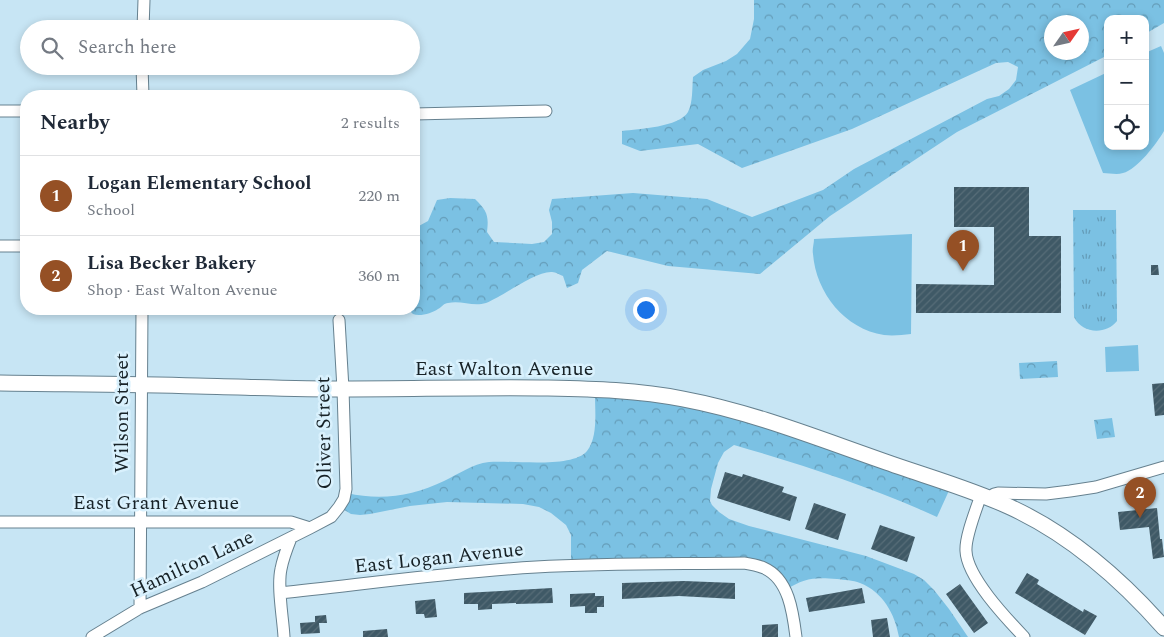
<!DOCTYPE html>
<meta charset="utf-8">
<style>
:root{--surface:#fff;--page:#f2f2f3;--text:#1f2937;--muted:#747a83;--line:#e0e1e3;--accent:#955025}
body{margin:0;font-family:Spectral,serif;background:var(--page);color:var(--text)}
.controls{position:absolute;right:15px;top:15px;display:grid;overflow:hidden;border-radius:10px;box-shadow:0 2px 8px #0003}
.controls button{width:45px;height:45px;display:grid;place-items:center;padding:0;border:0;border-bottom:1px solid var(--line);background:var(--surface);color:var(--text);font:25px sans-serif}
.compass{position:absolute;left:1044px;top:15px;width:45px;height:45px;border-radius:50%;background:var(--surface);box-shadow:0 2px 8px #0003;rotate:56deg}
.you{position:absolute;left:645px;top:309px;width:18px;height:18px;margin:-12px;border:4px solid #fff;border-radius:50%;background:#1a73e8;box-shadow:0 0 0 8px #1a73e833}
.badge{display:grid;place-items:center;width:32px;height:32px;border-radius:50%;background:var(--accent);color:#fff;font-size:16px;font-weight:700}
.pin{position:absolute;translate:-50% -41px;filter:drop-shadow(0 1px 2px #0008)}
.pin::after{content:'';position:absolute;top:26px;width:18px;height:15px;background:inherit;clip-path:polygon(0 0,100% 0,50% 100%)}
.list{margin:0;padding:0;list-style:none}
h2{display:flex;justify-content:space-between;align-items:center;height:65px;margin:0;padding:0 20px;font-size:21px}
h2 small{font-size:16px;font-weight:400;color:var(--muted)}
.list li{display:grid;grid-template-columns:32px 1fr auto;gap:15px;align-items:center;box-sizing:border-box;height:80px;padding:0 20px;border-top:1px solid var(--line)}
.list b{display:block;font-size:19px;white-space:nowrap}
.list p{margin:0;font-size:16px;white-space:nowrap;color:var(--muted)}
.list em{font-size:16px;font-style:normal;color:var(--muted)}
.icon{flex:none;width:28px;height:28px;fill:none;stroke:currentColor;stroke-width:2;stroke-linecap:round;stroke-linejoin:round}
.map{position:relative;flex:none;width:1164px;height:637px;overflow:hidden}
.search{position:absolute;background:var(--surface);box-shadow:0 2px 8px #0003;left:20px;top:20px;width:400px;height:55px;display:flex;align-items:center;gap:12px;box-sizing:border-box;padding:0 18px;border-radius:28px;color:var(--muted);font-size:19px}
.panel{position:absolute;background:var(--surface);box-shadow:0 2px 8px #0003;left:20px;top:90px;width:400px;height:225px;border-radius:20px}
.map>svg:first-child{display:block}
.grass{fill:url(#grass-tufts)}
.forest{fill:url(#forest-crowns);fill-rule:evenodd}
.pitch{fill:#7bc1e3}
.building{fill:url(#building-hatch)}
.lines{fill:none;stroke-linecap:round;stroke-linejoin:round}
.street-casing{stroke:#66818f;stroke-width:13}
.secondary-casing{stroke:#66818f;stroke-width:17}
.street{stroke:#fff;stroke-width:11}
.secondary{stroke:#fff;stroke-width:15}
.labels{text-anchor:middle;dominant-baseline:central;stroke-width:5;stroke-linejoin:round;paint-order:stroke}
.street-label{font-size:20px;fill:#172227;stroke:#d9f1fd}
</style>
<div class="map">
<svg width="1164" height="637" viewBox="0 0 1164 637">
<defs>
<pattern id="grass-tufts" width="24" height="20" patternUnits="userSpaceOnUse" patternTransform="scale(1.25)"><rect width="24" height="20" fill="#7bc1e3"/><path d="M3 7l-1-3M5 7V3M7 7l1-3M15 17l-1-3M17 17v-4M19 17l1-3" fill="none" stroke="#649cb8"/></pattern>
<pattern id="forest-crowns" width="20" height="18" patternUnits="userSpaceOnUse" patternTransform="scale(1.25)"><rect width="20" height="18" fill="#7bc1e3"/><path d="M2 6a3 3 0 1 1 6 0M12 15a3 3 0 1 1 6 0" fill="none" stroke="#649cb8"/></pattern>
<pattern id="building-hatch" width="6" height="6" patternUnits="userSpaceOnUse" patternTransform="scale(1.25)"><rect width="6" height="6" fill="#3f5966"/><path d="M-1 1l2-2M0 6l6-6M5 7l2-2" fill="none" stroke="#576d78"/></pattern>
</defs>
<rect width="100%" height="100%" fill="#c7e5f4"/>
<!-- grass -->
<path class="grass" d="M1073 210H1116L1117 321C1106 335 1082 334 1074 317Z"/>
<!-- forest -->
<path class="forest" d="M754 0H1164V23L1145 34V19H1108V55L957 132 830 216 760 274 668 266 607 251 582 270 578 283 567 288 563 276C560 275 556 272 552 272 535 271 504 296 486 303 473 307 461 300 448 303 444 303 442 307 438 309 432 313 420 317 413 314 412 313 408 309 407 309H414V225L417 227 428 221 437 200 450 198 475 199C487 211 489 215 487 232L494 242 532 244 544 242 552 234V222L549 210 552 199 633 193 707 199 752 217 823 190 854 169 987 99 999 96 1009 89 1016 80 1018 67 1008 62 996 63 852 129 742 168 698 144 640 151 622 144V131C639 129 679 127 688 112 693 102 692 88 693 77L703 70 726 61 737 54 750 39 754 19ZM1082 22V52H1052V22Z
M1057 361 1058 377 1020 379 1019 363Z
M595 395 684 402 952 484 937 517C872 487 803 465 734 445L724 452 718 463 711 489 710 501 712 505 719 512 729 519 749 526 866 556 914 574 924 580 934 590 949 609 968 637H899C895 614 883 592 860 583 853 580 844 580 837 579 814 577 805 578 785 590L765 568 571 566V535L566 525 551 513 539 507 523 504 447 502 410 506 370 514 360 515 351 514 341 508 347 493C381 501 413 496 444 481 459 474 472 464 489 462 512 460 572 469 587 451 598 437 595 412 595 395Z
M1112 418 1115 437 1097 439 1094 420Z"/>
<!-- pitch -->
<path class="pitch" d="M1161 46 1164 53V131C1157 143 1137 170 1123 173 1117 175 1109 173 1103 173L1070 90 1108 72V146H1145V53Z
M912 234 911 334C902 335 893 336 884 335 845 329 816 293 813 254 812 249 814 244 814 239Z
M1138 345 1139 371 1106 372 1105 347Z"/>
<!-- building -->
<path class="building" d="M954 187H1029V236H1061V313H916V284L994 285V227H954Z
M1151 265H1158L1159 275H1151Z
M1164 383V415L1155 416 1152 384Z
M725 472 742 477 743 474 784 487 782 492 797 497 790 521 717 498Z
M814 503 846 514 838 540 805 529Z
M1157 508 1160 539H1162L1164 557 1153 559 1149 527 1120 530 1118 512Z
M880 525 915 537 907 562 871 549Z
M1027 573 1039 580 1037 584 1083 612 1084 609 1097 616 1085 635 1015 593Z
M684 581 735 583V599L679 596 622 599V583Z
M960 584 988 623 974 633 946 594Z
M552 588 553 603 516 604V603L492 604V609L478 610V604H464V593Z
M862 588 865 603 809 612 806 598Z
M595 593V596H604V607H597V613H585V606L570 607V594Z
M435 599 437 617 425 618 424 614H416L415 601Z
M326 615 327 623H319L320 633 301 634 300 623 315 622V616Z
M887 618 890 637H873L871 620Z
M778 624V637H762V625Z
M387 629 388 637H363V631Z"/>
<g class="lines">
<!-- street casing -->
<g class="street-casing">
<path id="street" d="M143 29 144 0
M142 66 143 96
M0 111H26
M414 114 546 111
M0 246H26
M981 495C976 510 965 537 966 551 967 577 1006 618 1024 637
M990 499 994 494 998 493 1046 494 1070 491 1096 487 1164 467
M0 522H291L310 528
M280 593C365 584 451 572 536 567 605 563 675 564 744 563 751 564 757 565 764 568 789 579 793 613 796 637
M140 608 142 309
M92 637 140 608 202 582 310 528 331 517 339 507 344 499 346 489 343 389 339 320
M284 637C283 618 277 587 281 569 283 558 287 548 291 538"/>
</g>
<!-- secondary casing -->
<g class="secondary-casing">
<path id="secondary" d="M0 383C66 384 131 384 197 386 246 387 296 389 345 389 413 389 480 387 548 388 593 389 638 390 683 399 752 412 817 438 883 461 925 476 969 488 1010 507 1071 535 1120 578 1164 628"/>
</g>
<!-- street -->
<use href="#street" class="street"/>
<!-- secondary -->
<use href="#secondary" class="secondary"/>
</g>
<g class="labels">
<!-- street labels -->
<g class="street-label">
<text x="504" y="369">East Walton Avenue</text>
<text transform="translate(122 413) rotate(-90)">Wilson Street</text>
<text transform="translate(324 433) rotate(-91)">Oliver Street</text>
<text x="156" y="503">East Grant Avenue</text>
<text transform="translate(439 558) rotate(-6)">East Logan Avenue</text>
<text transform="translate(192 564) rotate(-25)">Hamilton Lane</text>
</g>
</g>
</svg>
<div class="controls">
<button>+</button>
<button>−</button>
<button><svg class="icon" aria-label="locate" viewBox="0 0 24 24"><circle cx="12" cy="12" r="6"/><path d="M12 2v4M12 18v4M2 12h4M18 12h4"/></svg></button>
</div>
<svg class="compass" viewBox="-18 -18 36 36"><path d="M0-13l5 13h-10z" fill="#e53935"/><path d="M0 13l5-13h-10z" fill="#747a83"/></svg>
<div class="you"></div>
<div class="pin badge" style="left:963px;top:271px">1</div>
<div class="pin badge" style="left:1140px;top:518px">2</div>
<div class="search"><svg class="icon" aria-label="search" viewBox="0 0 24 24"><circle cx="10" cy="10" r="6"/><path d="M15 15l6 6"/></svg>Search here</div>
<section class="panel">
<h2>Nearby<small>2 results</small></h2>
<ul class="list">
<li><span class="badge">1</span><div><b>Logan Elementary School</b><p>School</p></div><em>220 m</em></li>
<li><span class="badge">2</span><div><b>Lisa Becker Bakery</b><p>Shop · East Walton Avenue</p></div><em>360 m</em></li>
</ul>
</section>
</div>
